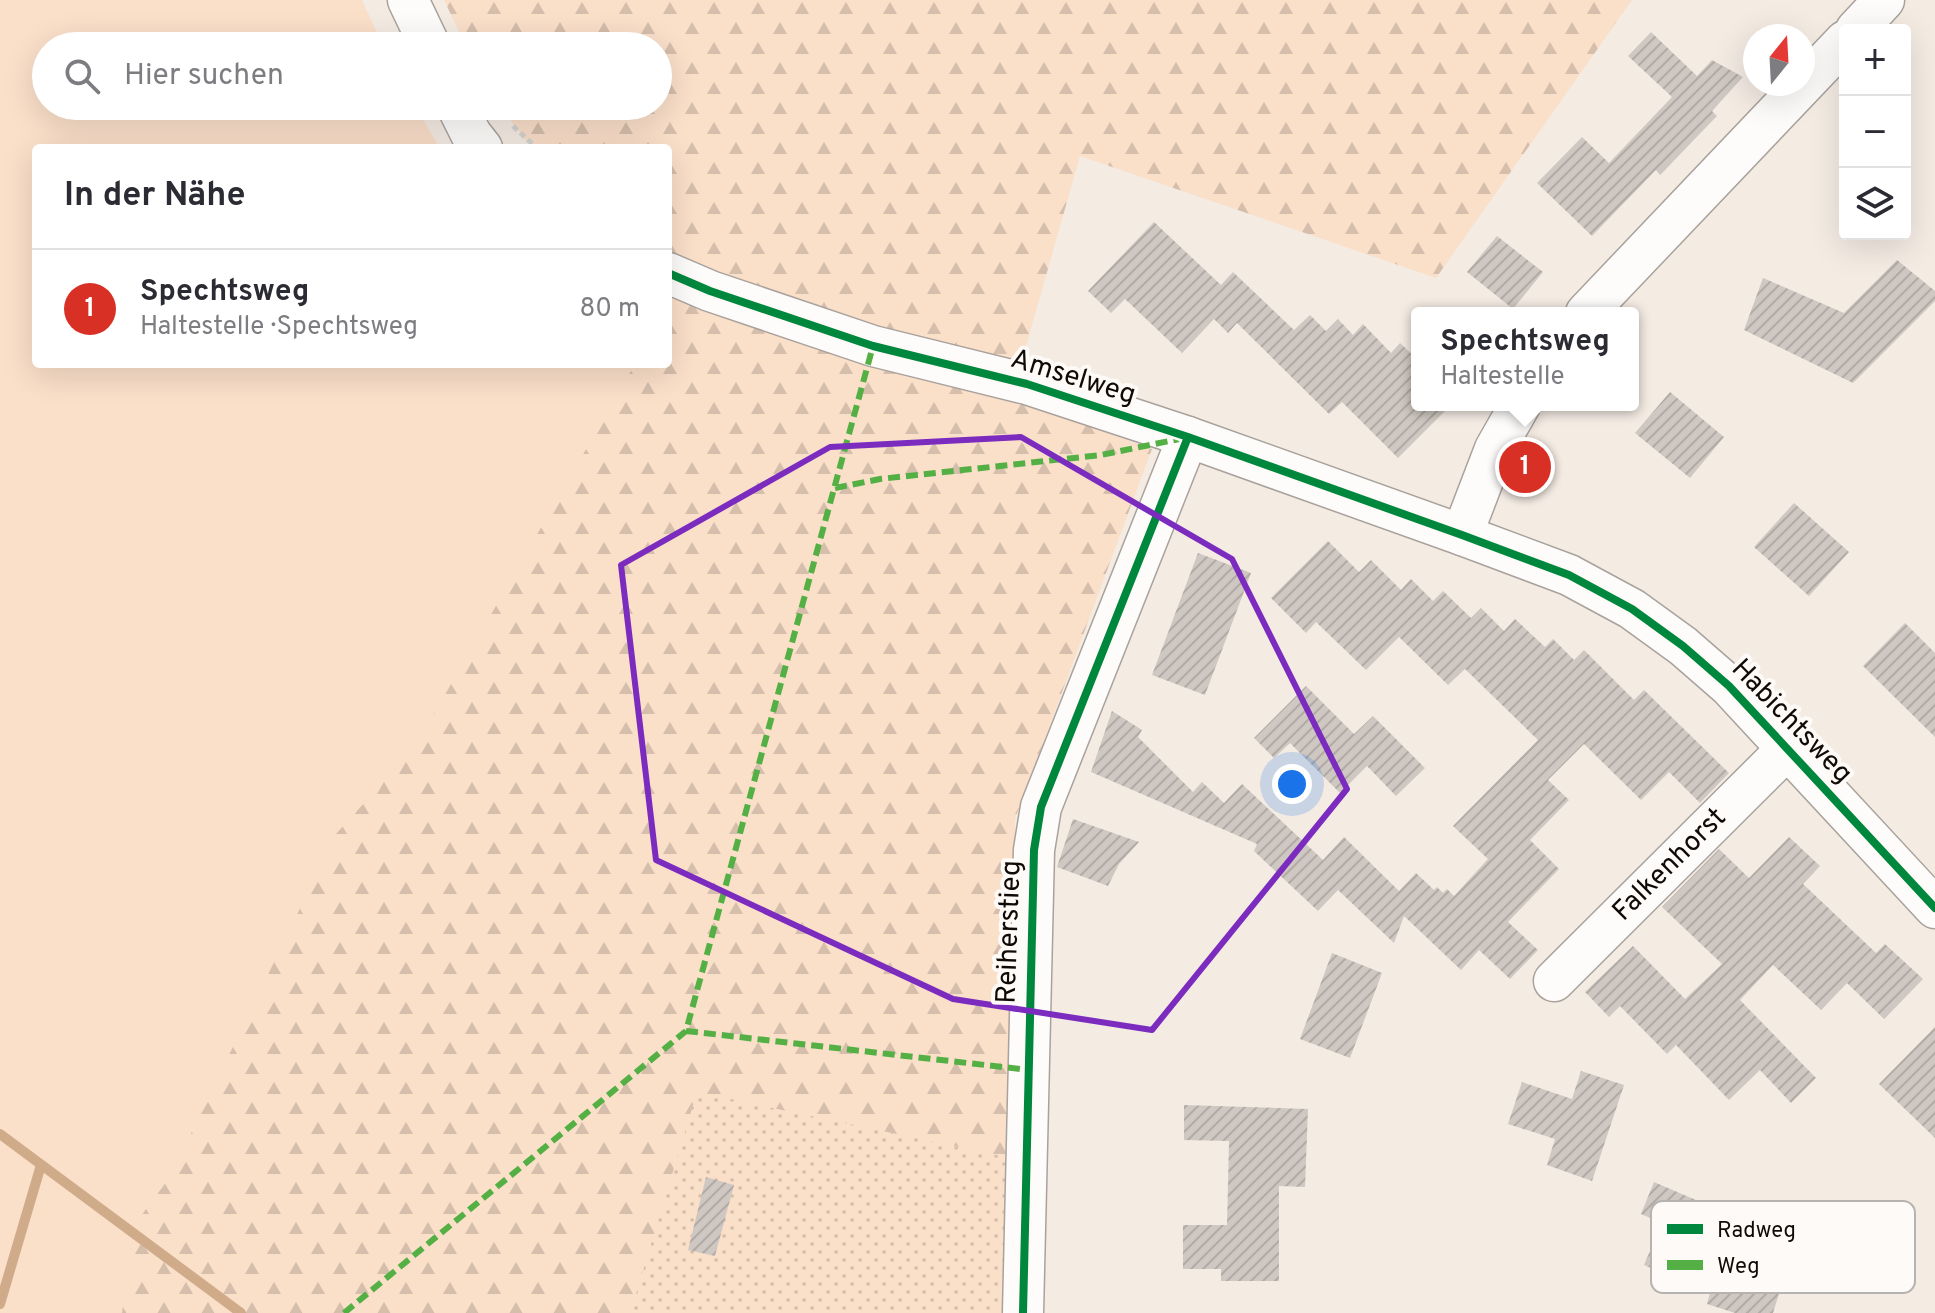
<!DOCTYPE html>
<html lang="de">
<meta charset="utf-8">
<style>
:root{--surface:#fff;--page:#f2f2f3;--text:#2b2b33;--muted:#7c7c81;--line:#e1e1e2;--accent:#d93025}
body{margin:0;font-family:Overpass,sans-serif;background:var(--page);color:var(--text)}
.controls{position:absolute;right:24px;top:24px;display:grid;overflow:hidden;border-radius:8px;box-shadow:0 8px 32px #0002}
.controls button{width:72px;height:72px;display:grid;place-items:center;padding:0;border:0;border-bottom:2px solid var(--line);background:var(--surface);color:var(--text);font:40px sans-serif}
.compass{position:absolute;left:1743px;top:24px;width:72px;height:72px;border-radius:50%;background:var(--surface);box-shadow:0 8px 32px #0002;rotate:18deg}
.you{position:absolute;left:1292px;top:784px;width:28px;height:28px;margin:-20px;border:6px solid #fff;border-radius:50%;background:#1a73e8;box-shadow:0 0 0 12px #1a73e833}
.badge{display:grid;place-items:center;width:52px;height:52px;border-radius:50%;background:var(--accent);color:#fff;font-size:26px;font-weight:700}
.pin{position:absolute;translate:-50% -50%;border:4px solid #fff;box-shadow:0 2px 8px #0006}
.popup{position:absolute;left:1411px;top:307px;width:228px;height:104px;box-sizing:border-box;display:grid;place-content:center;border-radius:8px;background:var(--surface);filter:drop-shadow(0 2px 6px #0005);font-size:26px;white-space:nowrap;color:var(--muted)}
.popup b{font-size:30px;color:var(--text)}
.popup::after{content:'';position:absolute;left:50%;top:100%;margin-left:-16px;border:16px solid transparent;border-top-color:var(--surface)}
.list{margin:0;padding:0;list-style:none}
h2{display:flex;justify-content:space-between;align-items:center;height:104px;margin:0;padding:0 32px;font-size:34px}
h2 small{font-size:26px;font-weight:400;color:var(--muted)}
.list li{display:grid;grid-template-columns:52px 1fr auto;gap:24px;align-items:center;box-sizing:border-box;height:120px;padding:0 32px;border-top:2px solid var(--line)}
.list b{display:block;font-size:30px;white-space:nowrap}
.list p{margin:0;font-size:26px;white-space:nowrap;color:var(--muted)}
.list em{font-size:26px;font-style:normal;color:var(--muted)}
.icon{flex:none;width:44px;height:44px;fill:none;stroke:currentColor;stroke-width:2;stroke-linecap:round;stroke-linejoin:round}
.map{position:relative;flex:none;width:1935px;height:1313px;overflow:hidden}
.search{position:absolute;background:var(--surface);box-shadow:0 8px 32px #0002;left:32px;top:32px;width:640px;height:88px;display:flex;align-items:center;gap:20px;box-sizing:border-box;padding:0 28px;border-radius:44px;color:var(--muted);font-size:30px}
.panel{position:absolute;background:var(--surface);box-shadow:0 8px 32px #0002;left:32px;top:144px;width:640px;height:224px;border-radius:8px}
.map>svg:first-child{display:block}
.grass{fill:url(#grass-dots)}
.forest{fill:url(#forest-firs)}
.park{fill:#fadfc9}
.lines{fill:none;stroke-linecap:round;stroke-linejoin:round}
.stream{stroke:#cfab8a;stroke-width:10}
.building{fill:url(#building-hatch)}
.minor-casing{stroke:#a9a29c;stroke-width:43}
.path{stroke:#d4d2cf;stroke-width:5;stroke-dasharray:6 4;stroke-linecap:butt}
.minor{stroke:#fdfcfb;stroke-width:40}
.quiet{stroke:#54b044;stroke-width:6;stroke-dasharray:12 6;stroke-linecap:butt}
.cycleway-casing{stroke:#fdfaf7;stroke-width:13}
.cycleway{stroke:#00873e;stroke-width:8}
.marked{fill:none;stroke:#7b2cbf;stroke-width:6;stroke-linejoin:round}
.labels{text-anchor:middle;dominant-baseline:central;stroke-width:8;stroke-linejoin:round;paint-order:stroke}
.street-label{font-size:28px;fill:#100a06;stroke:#fdfaf7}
.key{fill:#fdfaf7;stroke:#b6b2af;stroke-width:2}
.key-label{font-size:22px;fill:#100a06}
</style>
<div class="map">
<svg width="1935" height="1313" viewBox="0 0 1935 1313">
<defs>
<pattern id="grass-dots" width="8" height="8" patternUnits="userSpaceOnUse" patternTransform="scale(2)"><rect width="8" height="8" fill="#fadfc9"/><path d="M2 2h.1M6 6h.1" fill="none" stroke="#d5beab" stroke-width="1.8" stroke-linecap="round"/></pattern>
<pattern id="forest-firs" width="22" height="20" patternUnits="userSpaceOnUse" patternTransform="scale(2)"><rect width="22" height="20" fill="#fadfc9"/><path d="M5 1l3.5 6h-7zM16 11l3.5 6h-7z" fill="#d5beab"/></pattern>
<pattern id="building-hatch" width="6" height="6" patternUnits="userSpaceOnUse" patternTransform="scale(2)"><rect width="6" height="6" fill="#cfc8c2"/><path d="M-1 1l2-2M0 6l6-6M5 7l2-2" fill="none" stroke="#b1aaa5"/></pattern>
</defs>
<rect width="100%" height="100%" fill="#f4ebe3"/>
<!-- grass -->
<path class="grass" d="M697 1091 1016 1159 1010 1313H630Z"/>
<!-- forest -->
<path class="forest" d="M444 0H1632L1436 278 1080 156 1011 399 1152 449 1015 819 1016 1159 697 1092 630 1313H100L145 1185 348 747 599 364H668V278L684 261 668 252V148H532L499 106H658V46H466Z"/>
<!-- park -->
<path class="park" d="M0 0H362L383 46H46V106H415L440 148H36V364H635L415 747 336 834 170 1177 135 1224 122 1313H0Z"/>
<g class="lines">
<!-- stream -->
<path class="stream" d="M0 1134 241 1313
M0 1304 41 1165"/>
</g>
<!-- building -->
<path class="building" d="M1651 32 1697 76 1712 60 1743 77 1712 111 1717 116 1660 175 1656 170 1592 236 1537 183 1582 137 1609 163 1672 97 1628 56Z
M1154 222 1221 285 1233 272 1294 330 1310 315 1326 331 1338 319 1353 335 1363 324 1391 353 1400 343 1417 359V405H1451L1398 458 1342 402 1329 414 1237 323 1228 333 1214 319 1182 353 1125 299 1111 313 1088 291Z
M1497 236 1543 272 1513 309 1467 272Z
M1897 260 1935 291V301L1853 383 1744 330 1763 278 1844 313Z
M1670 392 1724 437 1690 478 1635 433Z
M1794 503 1849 552 1809 596 1754 547Z
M1328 541 1359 572 1371 560 1401 590 1411 579 1433 601 1443 591 1471 618 1481 608 1504 631 1515 619 1545 647 1553 639 1574 660 1584 650 1634 700 1644 690 1729 773 1700 803 1669 772 1641 800 1584 744 1548 780 1569 800 1530 840 1559 869 1508 922 1538 950 1510 979 1479 950 1461 970 1404 916 1394 943 1338 890 1318 911 1254 851 1257 844 1091 772 1112 711 1142 730 1138 737 1193 792 1202 782 1224 803 1242 784 1323 860 1344 837 1399 891 1416 873 1434 890 1437 887 1443 893 1447 889 1454 896 1488 859 1453 826 1538 740 1465 669 1448 685 1399 637 1366 670 1316 622 1306 633 1271 598Z
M1198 553 1251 573 1205 695 1152 675Z
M1905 623 1935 653V737L1863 666Z
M1306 686 1354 734 1373 716 1425 768 1396 796 1367 766 1340 793 1290 743 1274 758 1254 738Z
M1073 819 1139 842 1119 864 1108 886 1057 867Z
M1789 837 1820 866 1803 884 1876 953 1885 944 1923 979 1884 1019 1847 983 1821 1010 1773 965 1740 1000 1816 1078 1791 1103 1760 1070 1729 1100 1676 1045 1667 1054 1620 1006 1609 1017 1585 992 1633 946 1685 999 1722 964 1662 907 1719 849 1749 878Z
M1332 953 1382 973 1350 1058 1300 1039Z
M1935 1027V1138L1879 1084Z
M1581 1071 1624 1085 1592 1181 1547 1165 1555 1139 1508 1124 1522 1082 1572 1099Z
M1184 1105 1308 1109 1305 1187 1279 1186V1281H1221V1269H1183V1225H1227L1229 1141 1184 1140Z
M706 1177 734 1185 715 1256 688 1250Z
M1654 1182 1710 1206 1689 1255 1782 1284 1773 1313H1735L1707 1304 1710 1293 1644 1265 1662 1223 1641 1214Z"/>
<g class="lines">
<!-- minor casing -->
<g class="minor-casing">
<g id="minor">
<path d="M408 0 430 46"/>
<path d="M1856 30 1884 0"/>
<path d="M457 106 471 134 482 148"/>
<path d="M668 273 710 291 873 346 1027 384 1188 437 1462 535 1569 575 1632 609 1683 646 1729 686 1935 908"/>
<path d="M1586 313 1845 41"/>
<path d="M1462 535 1495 449 1520 405"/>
<path id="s1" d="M1554 981 1787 749"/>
<path d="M1023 1313 1034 850 1041 807 1188 437"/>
</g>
</g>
<!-- path -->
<path class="path" d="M513 126 537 148"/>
<!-- minor -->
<use href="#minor" class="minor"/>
<!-- quiet -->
<path class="quiet" d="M835 488 880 479 1101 455 1184 438
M686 1031 1029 1070
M344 1313 686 1031 873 346"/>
<!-- cycleway casing -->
<g class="cycleway-casing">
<path id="cycleway" d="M668 273 710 291 873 346 1027 384 1188 437 1462 535 1569 575 1632 609 1683 646 1729 686 1935 908
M1023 1313 1034 850 1041 807 1188 437"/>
</g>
<!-- cycleway -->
<use href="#cycleway" class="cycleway"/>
</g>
<!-- marked area -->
<path class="marked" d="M1021 437 1232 559 1347 789 1152 1030 953 999 656 860 621 565 830 447Z"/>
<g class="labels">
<!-- street labels -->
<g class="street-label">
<text transform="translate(1073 378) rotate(17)">Amselweg</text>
<text transform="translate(1791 722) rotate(46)">Habichtsweg</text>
<text stroke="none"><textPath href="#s1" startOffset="164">Falkenhorst</textPath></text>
<text transform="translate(1010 932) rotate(-88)">Reiherstieg</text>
</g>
</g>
<!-- legend -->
<rect x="1651" y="1201" width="264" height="92" rx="12" class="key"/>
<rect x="1667" y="1224" width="36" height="10" fill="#00873e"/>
<rect x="1667" y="1260" width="36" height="10" fill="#54b044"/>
<g class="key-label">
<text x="1717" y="1237">Radweg</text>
<text x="1717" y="1273">Weg</text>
</g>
</svg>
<div class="controls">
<button>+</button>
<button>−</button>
<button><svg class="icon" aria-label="layers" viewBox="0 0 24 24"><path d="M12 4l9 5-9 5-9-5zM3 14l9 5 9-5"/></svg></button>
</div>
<svg class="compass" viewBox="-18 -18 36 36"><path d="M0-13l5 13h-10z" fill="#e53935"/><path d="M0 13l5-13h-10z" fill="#7c7c81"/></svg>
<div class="you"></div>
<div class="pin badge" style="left:1525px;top:467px">1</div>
<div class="popup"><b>Spechtsweg</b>Haltestelle</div>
<div class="search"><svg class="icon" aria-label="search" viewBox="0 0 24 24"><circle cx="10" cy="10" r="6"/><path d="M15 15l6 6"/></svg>Hier suchen</div>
<section class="panel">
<h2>In der Nähe<small></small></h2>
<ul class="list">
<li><span class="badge">1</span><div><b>Spechtsweg</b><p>Haltestelle · Spechtsweg</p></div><em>80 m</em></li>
</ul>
</section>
</div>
